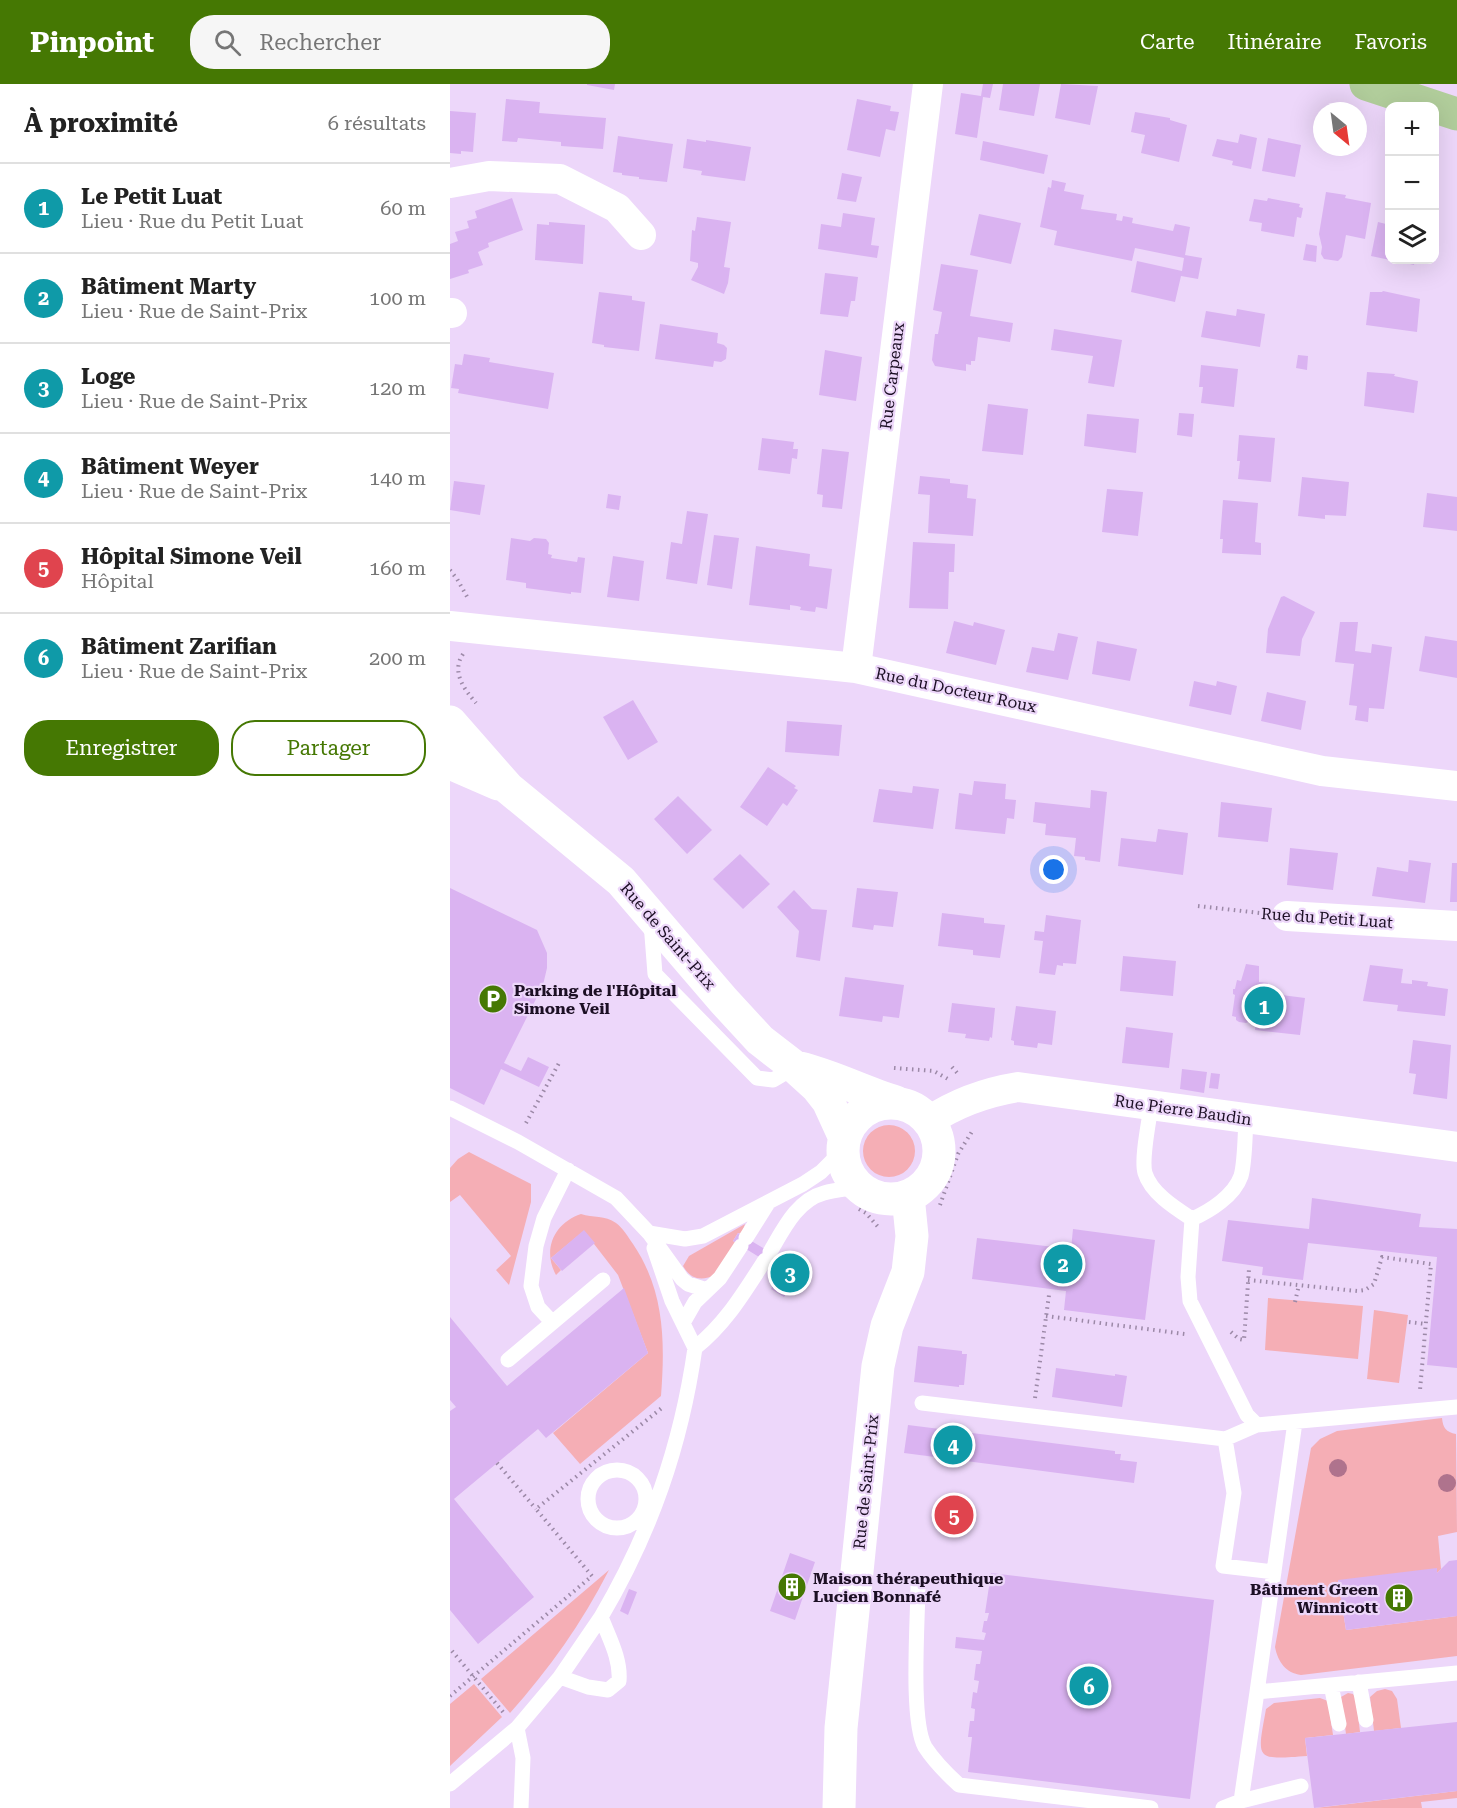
<!DOCTYPE html>
<html lang="fr">
<meta charset="utf-8">
<style>
:root{--surface:#fff;--page:#f6f6f6;--text:#222;--muted:#767676;--line:#e0e0e0;--accent:#457803}
body{margin:0;font-family:"Roboto Serif",serif;background:var(--page);color:var(--text)}
.controls{position:absolute;right:18px;top:18px;display:grid;overflow:hidden;border-radius:12px;box-shadow:0 6px 24px #0002}
.controls button{width:54px;height:54px;display:grid;place-items:center;padding:0;border:0;border-bottom:2px solid var(--line);background:var(--surface);color:var(--text);font:30px sans-serif}
.compass{position:absolute;left:863px;top:18px;width:54px;height:54px;border-radius:50%;background:var(--surface);box-shadow:0 6px 24px #0002;rotate:151deg}
.you{position:absolute;left:604px;top:786px;width:21px;height:21px;margin:-15px;border:4px solid #fff;border-radius:50%;background:#1a73e8;box-shadow:0 0 0 9px #1a73e833}
.badge{display:grid;place-items:center;width:39px;height:39px;border-radius:50%;background:var(--accent);color:#fff;font-size:20px;font-weight:700}
.pin{position:absolute;translate:-50% -50%;border:3px solid #fff;box-shadow:0 2px 6px #0006}
.list{margin:0;padding:0;list-style:none}
h2{display:flex;justify-content:space-between;align-items:center;height:78px;margin:0;padding:0 24px;font-size:26px}
h2 small{font-size:20px;font-weight:400;color:var(--muted)}
.list li{display:grid;grid-template-columns:39px 1fr auto;gap:18px;align-items:center;box-sizing:border-box;height:90px;padding:0 24px;border-top:2px solid var(--line)}
.list b{display:block;font-size:22px;white-space:nowrap}
.list p{margin:0;font-size:20px;white-space:nowrap;color:var(--muted)}
.list em{font-size:20px;font-style:normal;color:var(--muted)}
.actions{display:flex;gap:12px;padding:18px 24px}
.actions a{flex:1;padding:14px 0;border:2px solid var(--accent);border-radius:24px;text-align:center;font-size:21px;color:var(--accent)}
.actions .main{background:var(--accent);color:#fff}
.icon{flex:none;width:33px;height:33px;fill:none;stroke:currentColor;stroke-width:2;stroke-linecap:round;stroke-linejoin:round}
.map{position:relative;flex:none;width:1007px;height:1724px;overflow:hidden}
header{display:flex;align-items:center;gap:36px;box-sizing:border-box;height:84px;padding:0 30px;background:var(--accent);color:#fff}
header strong{font-size:28px}
nav{display:flex;gap:33px;margin-inline-start:auto;font-size:21px}
.search{width:420px;height:54px;background:var(--page);display:flex;align-items:center;gap:15px;box-sizing:border-box;padding:0 21px;border-radius:24px;color:var(--muted);font-size:22px}
main{display:flex}
aside{flex:1;background:var(--surface)}
.map>svg:first-child{display:block}
.green{fill:#f5aeb5}
.building{fill:#dab3f1}
.lines{fill:none;stroke-linecap:round;stroke-linejoin:round}
.path{stroke:#9c89a7;stroke-width:4;stroke-dasharray:1.5 4.5;stroke-linecap:butt}
.service{stroke:#fff;stroke-width:15}
.minor{stroke:#fff;stroke-width:30}
.tertiary{stroke:#fff;stroke-width:33}
.primary{stroke:#b1cd9b;stroke-width:33}
.tree{fill:#af738d}
.labels{text-anchor:middle;dominant-baseline:central;stroke-width:4.5;stroke-linejoin:round;paint-order:stroke}
.street-label{font-size:16px;fill:#1c0f24;stroke:#edd7fa}
.poi-label{font-size:16px;font-weight:bold;fill:#1c0f24;stroke:#edd7fa;text-anchor:start}
</style>
<header>
<strong>Pinpoint</strong>
<div class="search"><svg class="icon" aria-label="search" viewBox="0 0 24 24"><circle cx="10" cy="10" r="6"/><path d="M15 15l6 6"/></svg>Rechercher</div>
<nav><a>Carte</a><a>Itinéraire</a><a>Favoris</a></nav>
</header>
<main>
<aside>
<h2>À proximité<small>6 résultats</small></h2>
<ul class="list">
<li><span class="badge" style="background:#0f9aa8">1</span><div><b>Le Petit Luat</b><p>Lieu · Rue du Petit Luat</p></div><em>60 m</em></li>
<li><span class="badge" style="background:#0f9aa8">2</span><div><b>Bâtiment Marty</b><p>Lieu · Rue de Saint-Prix</p></div><em>100 m</em></li>
<li><span class="badge" style="background:#0f9aa8">3</span><div><b>Loge</b><p>Lieu · Rue de Saint-Prix</p></div><em>120 m</em></li>
<li><span class="badge" style="background:#0f9aa8">4</span><div><b>Bâtiment Weyer</b><p>Lieu · Rue de Saint-Prix</p></div><em>140 m</em></li>
<li><span class="badge" style="background:#e0444e">5</span><div><b>Hôpital Simone Veil</b><p>Hôpital</p></div><em>160 m</em></li>
<li><span class="badge" style="background:#0f9aa8">6</span><div><b>Bâtiment Zarifian</b><p>Lieu · Rue de Saint-Prix</p></div><em>200 m</em></li>
</ul>
<div class="actions"><a class="main">Enregistrer</a><a>Partager</a></div>
</aside>
<div class="map">
<svg width="1007" height="1724" viewBox="0 0 1007 1724">
<rect width="100%" height="100%" fill="#edd7fa"/>
<!-- green -->
<path class="green" d="M413 1067a26 26 0 1 1 52 0a26 26 0 1 1-52 0Z
M19 1068 81 1100V1118L59 1201 46 1186 61 1172 10 1111 0 1118V1084L8 1075Z
M131 1130C143 1134 155 1131 166 1139 173 1144 178 1153 183 1160 215 1207 215 1259 211 1312L130 1380 103 1349 198 1269 168 1191 134 1147 101 1174 111 1186 106 1191C92 1166 104 1139 131 1130Z
M295 1140 292 1150 288 1149 283 1157 287 1159 266 1191C251 1197 241 1196 233 1182L239 1172Z
M818 1214 913 1222 908 1275 815 1266Z
M924 1226 958 1231 949 1299 917 1295Z
M992 1334C993 1344 996 1348 1006 1350L1007 1448 988 1452 991 1485 987 1489V1485L888 1497 896 1546 1007 1532V1572L851 1591C836 1589 828 1578 825 1563L861 1364 870 1355 887 1347Z
M159 1486C132 1539 99 1585 60 1629L31 1595Z
M24 1600 52 1633 0 1682V1620Z
M935 1605 942 1607 947 1615 951 1644 924 1647 920 1613 927 1607Z
M898 1609 903 1610 906 1615 910 1648 896 1650 891 1613Z
M870 1614 878 1617 883 1651 855 1654 857 1672C804 1676 807 1676 816 1625L824 1619Z
M1007 1707V1714L971 1718 972 1724H866Z"/>
<!-- building -->
<path class="building" d="M137 0H165L164 6 137 1Z
M533 0H543L540 14 533 13 527 54 505 50 511 9 531 12Z
M553 0H590L584 32 549 26Z
M611 0 648 2 640 41 605 34Z
M56 15 90 18 89 29 156 34 153 65 111 62V58L68 54 67 58 52 57Z
M407 15 441 22 440 27 449 28 445 47 436 45 430 73 397 66Z
M0 27 26 29 23 68 11 67V70L0 69Z
M685 28 720 34V36L737 41 729 78 691 69 695 51 681 48Z
M790 50 807 54 801 85 782 81 783 77 762 72 767 55 788 59Z
M168 52 223 60 217 98 189 95V93L172 91V89L163 88Z
M818 54 851 61 845 93 812 87Z
M237 55 256 58V56L301 63 295 97 251 91 252 87 233 84Z
M533 57 598 71 594 90 530 76Z
M392 89 412 93 406 118 387 115Z
M602 96 616 99 614 107 634 111 631 125 667 130 666 136 672 137 673 132 683 134 682 139 723 147 725 140 740 143 735 171 752 174 748 195 731 192 725 218 681 208 687 177 732 187 734 174 685 164 682 177 604 161 607 147 590 143 598 103 601 104Z
M876 108 896 111 895 114 921 119 915 155 896 151 892 173 888 177 874 175 871 170 872 163 869 150Z
M62 114 73 146 38 159 39 163 28 168 33 181 18 186 19 189 0 195V160L8 157 5 148 19 144 17 137 27 134 25 127Z
M818 114 850 120 849 123 853 124 851 134 847 133 844 153 811 147 812 139 799 137 804 115 817 117Z
M393 129 425 134 421 161 429 162 427 174 368 165 371 140 391 143Z
M529 130 571 139 561 180 520 171Z
M247 133 281 138 274 183 280 184 278 199 274 210 241 196 248 183V179L240 177 242 146 245 147Z
M99 138 135 141 133 180 85 176 87 140 99 141Z
M928 138 940 141V176L921 172Z
M856 160 867 162 866 178 853 176Z
M943 176H965L964 181Z
M491 180 528 186 520 232 563 239 560 258 528 253 525 277H521V281L516 280V287L485 282 482 276 485 250H488L492 228 483 226Z
M375 189 408 193 405 217H401L398 233 370 230Z
M933 207 970 215 967 248 916 241 920 208H932Z
M149 208 182 212V216L195 218 189 267 154 263V261L142 259Z
M787 225 815 230 810 263 751 253 756 227 786 232Z
M210 240 268 249 267 259 274 261 277 264 276 275 271 278 264 277 263 283 205 275Z
M604 245 672 256 664 303 638 299 643 272 601 266Z
M375 266 412 273 406 317 369 311Z
M14 270 40 274 39 278 104 289 98 325 8 309 9 305 1 304 5 280 12 281Z
M848 271 858 272 857 286 846 284Z
M751 281 788 285 784 323 751 319 753 303H749Z
M917 288 945 290 944 292 968 297 964 329 914 322Z
M538 320 578 325 573 371 532 367Z
M729 329 744 330 742 353 727 351Z
M637 330 689 335 686 369 634 362Z
M789 351 825 354 821 398 788 395 790 377H787Z
M312 354 344 358 343 365H348L347 375 342 374 340 390 308 386Z
M372 365 399 368 392 425 372 423 373 411 367 410Z
M470 392 500 395V399L518 401 517 414 526 415 523 452 478 449 480 411 468 410Z
M852 393 899 398 896 432 875 431V435L848 432Z
M4 397 35 401 30 431 0 426Z
M657 405 693 408 688 452 652 448Z
M977 409 1007 413V447L973 443Z
M158 410 171 412 169 426 156 424Z
M773 416 808 419 805 458 811 459V471L772 469 773 455H770Z
M237 427 258 430 247 500 216 495 221 458 232 460Z
M264 451 289 454 282 505 257 501Z
M61 454 80 457 84 454 96 455 99 459 98 470 102 471 101 474 127 478 128 473 135 474 131 509 121 508V510L76 504V499L56 496Z
M463 458 505 460 504 488H499L498 525 459 524Z
M306 462 360 470 359 482 382 485 377 525 366 523 365 528 350 526 351 523 347 522 340 521V526L299 521Z
M163 472 194 477 189 517 157 513Z
M834 512 865 528 852 555 850 572 816 569 818 545 831 513Z
M504 537 523 542 524 538 555 546 546 581 496 569Z
M890 538H908L905 567 921 569 922 560 942 563 934 625 919 624 918 638 905 636 907 622 899 621 904 580 885 578Z
M608 549 628 553 618 596 576 588 582 563 604 567Z
M975 552 1007 557V594L969 587Z
M647 557 687 565 680 597 642 590Z
M744 597 766 602 767 597 787 602 781 631 739 622Z
M817 608 856 617 851 646 811 637Z
M183 616 208 658 178 676 153 633Z
M337 637 392 641 389 672 335 668Z
M318 683 346 702 344 704 348 706 337 722 333 719 317 742 290 723Z
M524 697 556 700 555 715 566 716 564 735 557 734 555 750 505 745 509 709 522 711Z
M463 702 489 705 483 745 423 738 429 705 462 709Z
M641 706 657 708 650 778 635 776V773L624 772 626 754 595 751 596 740 583 738 585 718 640 724Z
M228 712 262 746 237 770 204 735Z
M771 718 822 724 818 758 768 753Z
M708 745 738 749 733 791 668 782 671 754 706 758Z
M840 764 888 769 883 806 837 801Z
M290 770 320 800 293 825 263 795Z
M959 776 981 779 975 819 922 812 927 783 958 788Z
M1002 779H1007V818H1000Z
M0 804 87 846 97 869V884L93 901 54 979 71 987 78 973 99 983 89 1003 51 985 34 1021 0 1004Z
M407 804 448 808 443 843 424 841 423 846 402 843Z
M344 806 362 825 377 826 370 877 346 873 349 847 327 823Z
M492 829 534 834V839L555 841 550 874 523 871V866L488 862Z
M596 831 631 836 626 880 613 879V882L607 881 605 891 589 889 593 857 584 856 585 847 594 848Z
M673 872 726 877 723 912 670 907Z
M796 880 809 882V898L818 899 817 909 855 914 850 951 805 946 807 931 804 930V934H801L800 937 796 939 789 938 786 936V933L782 932 785 911 783 910V905H785L787 896 791 897Z
M920 881 953 885 951 899 962 900V896L978 898 977 902 998 905 995 932 947 927 948 921 913 917Z
M395 893 454 901 449 934 433 932 432 938 389 932Z
M502 919 545 924 542 954 540 953 539 957 515 954 516 950 498 948Z
M566 922 606 927 602 961 588 959 587 964 564 961V957L561 956Z
M676 943 723 949 719 984 672 979Z
M963 956 1001 961 997 1015 963 1010 966 990 959 989Z
M732 985 757 988 754 1009 730 1005Z
M761 989 770 990 768 1005 759 1004Z
M862 1114 971 1130 969 1143 1007 1145V1284L977 1281 987 1173 858 1159 853 1196 812 1191 813 1183 772 1177 778 1136 859 1145Z
M623 1145 705 1156 695 1236 614 1226 616 1207 522 1195 527 1154 621 1165Z
M134 1146 145 1159 112 1187 101 1174Z
M288 1149 337 1178 339 1175 346 1172 352 1177V1185L334 1213 321 1205 332 1187 283 1157Z
M174 1204 198 1269 96 1354 88 1345 4 1415 84 1513 28 1560 0 1526V1327L6 1323 0 1316V1233L57 1302Z
M468 1262 512 1267V1270H517L514 1301H509V1303L464 1298Z
M606 1284 665 1292V1290L677 1292 672 1323 602 1313Z
M458 1341 665 1367V1370H671L670 1376 687 1378 684 1399 454 1369Z
M340 1469 365 1478 345 1536 320 1527Z
M1007 1476V1532L896 1546 888 1496 987 1484V1489L999 1477Z
M541 1489 764 1516 740 1715 518 1688 522 1653H518L520 1637H524L525 1625 521 1624 523 1608 527 1609 529 1597 524 1596 526 1580H530L532 1567 505 1564 506 1553 534 1556 536 1549 532 1548 534 1537H537L539 1529H535Z
M179 1505 187 1508 178 1531 170 1527Z
M1007 1638V1707L864 1724 855 1654Z"/>
<g class="lines">
<!-- path -->
<path class="path" d="M0 486 7 495 19 516
M13 570C1 588 14 605 26 619
M748 822 810 829
M502 983 509 991
M444 984 484 987 498 995
M76 1039 109 979
M490 1121 508 1070 523 1046
M409 1125 416 1129 429 1144
M798 1196 907 1207 915 1206 924 1200 932 1173 981 1180 970 1306
M845 1218 849 1201
M596 1232 735 1250
M959 1238 976 1240
M781 1248 789 1255 794 1256 799 1185
M585 1314 599 1211
M47 1379 86 1425
M2 1567 53 1628
M0 1612 142 1492 86 1425 213 1323"/>
<!-- service -->
<path class="service" d="M201 839 205 890 307 994 323 996 345 983
M701 1022C699 1038 691 1075 695 1089 701 1109 725 1124 742 1135
M0 1024 68 1058 166 1114 199 1149 232 1195 238 1200 257 1206
M742 1135 738 1193 740 1217 797 1331 807 1341 1007 1323
M742 1135C760 1127 784 1112 791 1092 795 1078 795 1051 796 1035
M199 1149 235 1155 253 1152 353 1100 371 1088 392 1067
M296 1154 318 1119
M204 1164 222 1217 245 1264C276 1239 293 1210 315 1176
M320 1168C333 1146 347 1116 374 1109 385 1106 396 1105 407 1103
M102 1238 88 1223 81 1202 86 1162 94 1134 118 1086
M233 1239 245 1218 270 1194 291 1162
M58 1276 153 1196
M472 1319 775 1355 807 1341
M845 1338 807 1608 1007 1589
M775 1355 784 1409 773 1482 824 1488
M138 1415a29 29 0 1 1 58 0a29 29 0 1 1-58 0Z
M468 1500C468 1535 460 1636 475 1663 484 1677 497 1690 509 1701L701 1724
M151 1533C201 1448 231 1362 245 1264
M151 1533C159 1554 171 1575 169 1597L158 1606 138 1603 110 1593Z
M909 1598 916 1636
M881 1601 889 1640
M807 1608 791 1717 851 1702
M67 1644 73 1674 71 1724
M0 1700 67 1644 110 1593
M773 1724 791 1717"/>
<!-- minor -->
<path class="minor" d="M0 99 39 92 110 95 167 124 191 151
M0 229H2
M0 542 406 584 872 687 1007 702
M406 584 478 0
M837 832 1007 842
M479 1037C506 1019 537 1008 568 1003L1007 1063"/>
<!-- tertiary -->
<path class="tertiary" d="M0 638 58 704 171 797 274 917 310 956 345 983 367 1003 378 1017 394 1052
M0 679 48 700
M350 984C383 992 413 1008 446 1018
M393 1067a48 48 0 1 1 96 0a48 48 0 1 1-96 0Z
M389 1724 391 1644 428 1282 437 1242 458 1188 462 1152 458 1112"/>
<!-- primary -->
<path class="primary" d="M916 0 1007 30"/>
</g>
<!-- trees -->
<g class="tree">
<circle cx="888" cy="1384" r="9"/>
<circle cx="997" cy="1399" r="9"/>
</g>
<!-- icons -->
<defs>
<g id="parking-disc" transform="scale(1.5)"><circle r="9.5" fill="#457803" stroke="#edd7fa"/><path d="M-3.5-5.5H1a3.5 3.5 0 0 1 0 7H-1V5.5H-3.5ZM-1-3.4V-.6H.8a1.4 1.4 0 0 0 0-2.8Z" fill="#fff"/></g>
<g id="building-disc" transform="scale(1.5)"><circle r="9.5" fill="#457803" stroke="#edd7fa"/><path d="M-4-6H4V6H1V3H-1V6H-4ZM-2.5-4.3h1.7v1.8h-1.7ZM.8-4.3h1.7v1.8H.8ZM-2.5-1h1.7V.8h-1.7ZM.8-1h1.7V.8H.8Z" fill="#fff"/></g>
</defs>
<g fill-rule="evenodd">
<use href="#parking-disc" x="43" y="915"/>
<use href="#building-disc" x="342" y="1503"/>
<use href="#building-disc" x="949" y="1514"/>
</g>
<g class="labels">
<!-- street labels -->
<g class="street-label">
<text transform="translate(442 292) rotate(-83)">Rue Carpeaux</text>
<text transform="translate(506 606) rotate(12)">Rue du Docteur Roux</text>
<text transform="translate(877 834) rotate(4)">Rue du Petit Luat</text>
<text transform="translate(218 852) rotate(49)">Rue de Saint-Prix</text>
<text transform="translate(733 1026) rotate(8)">Rue Pierre Baudin</text>
<text transform="translate(416 1398) rotate(-84)">Rue de Saint-Prix</text>
</g>
<!-- poi labels -->
<g class="poi-label">
<text x="64" y="906">Parking de l'Hôpital<tspan x="64" dy="18">Simone Veil</tspan></text>
<text x="363" y="1494">Maison thérapeuthique<tspan x="363" dy="18">Lucien Bonnafé</tspan></text>
<text x="928" y="1505" text-anchor="end">Bâtiment Green<tspan x="928" dy="18">Winnicott</tspan></text>
</g>
</g>
</svg>
<div class="controls">
<button>+</button>
<button>−</button>
<button><svg class="icon" aria-label="layers" viewBox="0 0 24 24"><path d="M12 4l9 5-9 5-9-5zM3 14l9 5 9-5"/></svg></button>
</div>
<svg class="compass" viewBox="-18 -18 36 36"><path d="M0-13l5 13h-10z" fill="#e53935"/><path d="M0 13l5-13h-10z" fill="#767676"/></svg>
<div class="you"></div>
<div class="pin badge" style="left:814px;top:922px;background:#0f9aa8">1</div>
<div class="pin badge" style="left:613px;top:1180px;background:#0f9aa8">2</div>
<div class="pin badge" style="left:340px;top:1189px;background:#0f9aa8">3</div>
<div class="pin badge" style="left:503px;top:1361px;background:#0f9aa8">4</div>
<div class="pin badge" style="left:504px;top:1431px;background:#e0444e">5</div>
<div class="pin badge" style="left:639px;top:1602px;background:#0f9aa8">6</div>
</div>
</main>
